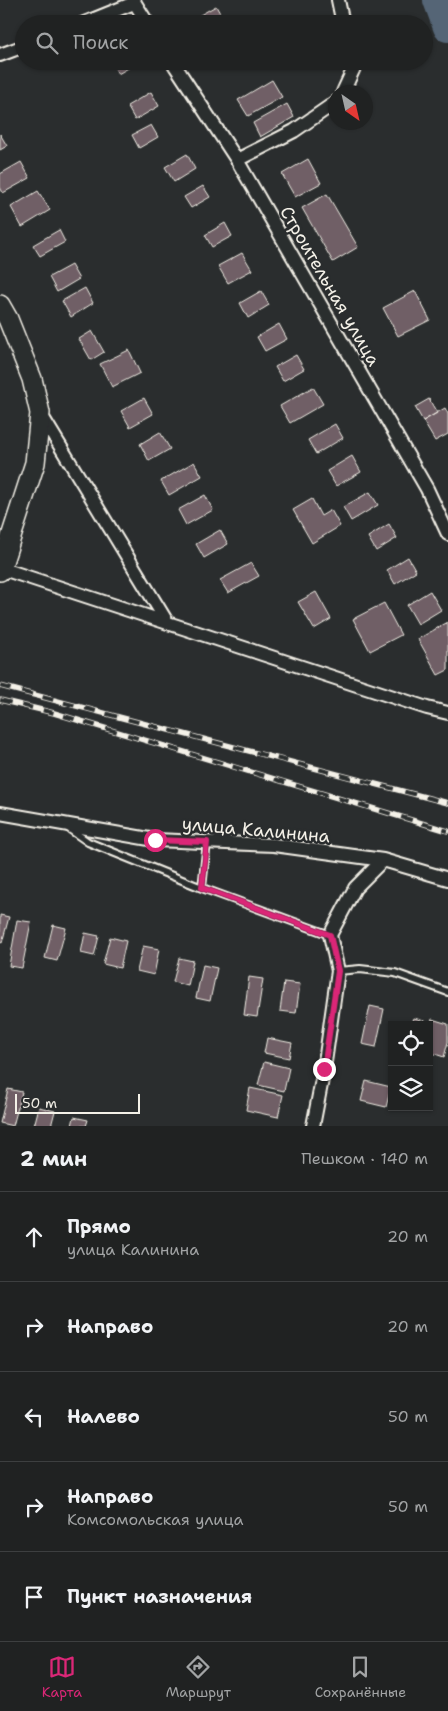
<!DOCTYPE html>
<html lang="ru">
<meta charset="utf-8">
<style>
:root{--surface:#202222;--page:#2d2f2f;--text:#f1f3f6;--muted:#a2a4a5;--line:#3d3f40;--accent:#db2777}
body{margin:0;font-family:"Shantell Sans",sans-serif;background:var(--page);color:var(--text)}
.controls{position:absolute;right:15px;bottom:15px;display:grid;overflow:hidden;border-radius:0px;box-shadow:0 1px 4px #0004}
.controls button{width:45px;height:45px;display:grid;place-items:center;padding:0;border:0;border-bottom:1px solid var(--line);background:var(--surface);color:var(--text);font:25px sans-serif}
.compass{position:absolute;left:328px;top:85px;width:45px;height:45px;border-radius:50%;background:var(--surface);box-shadow:0 1px 4px #0004;rotate:146deg}
.scale{position:absolute;left:15px;bottom:12px;width:125px;box-sizing:border-box;padding-left:5px;border:2px solid #f4f1e8;border-top:0;font-size:14px;line-height:18px;white-space:nowrap;color:#f4f1e8;-webkit-text-stroke:4px #2a2d2e;paint-order:stroke}
.stop{position:absolute;width:15px;height:15px;margin:-11px;border:4px solid #db2777;border-radius:50%;background:#fff}
.stop.end{background:#db2777;border-color:#fff;box-shadow:0 1px 5px #0008}
.list{margin:0;padding:0;list-style:none}
h2{display:flex;justify-content:space-between;align-items:center;height:65px;margin:0;padding:0 20px;font-size:21px}
h2 small{font-size:16px;font-weight:400;color:var(--muted)}
.list li{display:grid;grid-template-columns:32px 1fr auto;gap:15px;align-items:center;box-sizing:border-box;height:90px;padding:0 20px;border-top:1px solid var(--line)}
.list b{display:block;font-size:19px;white-space:nowrap}
.list p{margin:0;font-size:16px;white-space:nowrap;color:var(--muted)}
.list em{font-size:16px;font-style:normal;color:var(--muted)}
.icon{flex:none;width:28px;height:28px;fill:none;stroke:currentColor;stroke-width:2;stroke-linecap:round;stroke-linejoin:round}
.map{position:relative;flex:none;width:448px;height:1126px;overflow:hidden}
.search{position:absolute;background:var(--surface);box-shadow:0 1px 4px #0004;left:15px;right:15px;top:15px;height:55px;display:flex;align-items:center;gap:12px;box-sizing:border-box;padding:0 18px;border-radius:28px;color:var(--muted);font-size:19px}
.sheet{height:515px;background:var(--surface)}
nav{display:flex;justify-content:space-around;align-items:center;box-sizing:border-box;height:70px;border-top:1px solid var(--line);background:var(--surface);font-size:14px;color:var(--muted)}
nav a{display:grid;justify-items:center;gap:2px}
nav .on{color:var(--accent)}
.map>svg:first-child{display:block}
.lines{fill:none;stroke-linecap:round;stroke-linejoin:round}
.river{stroke:#546576;stroke-width:30}
.building{fill:#705f66;stroke:#f4f1e8}
.lane-casing{stroke:#f4f1e8;stroke-width:10}
.street-casing{stroke:#f4f1e8;stroke-width:16}
.secondary-casing{stroke:#f4f1e8;stroke-width:22}
.lane{stroke:#2a2d2e;stroke-width:6}
.street{stroke:#2a2d2e;stroke-width:12}
.secondary{stroke:#2a2d2e;stroke-width:19}
.rail-casing{stroke:#f4f1e8;stroke-width:5.5}
.rail{stroke:#2a2d2e;stroke-width:4;stroke-dasharray:11;stroke-linecap:butt}
.route{stroke:#db2777;stroke-width:6}
.labels{text-anchor:middle;dominant-baseline:central;stroke-width:5;stroke-linejoin:round;paint-order:stroke}
.street-label{font-size:18px;fill:#f4f1e8;stroke:#2a2d2e}
</style>
<div class="map">
<svg width="448" height="1126" viewBox="0 0 448 1126">
<rect width="100%" height="100%" fill="#2a2d2e"/>
<filter id="ink" filterUnits="userSpaceOnUse"><feTurbulence type="fractalNoise" baseFrequency=".02" numOctaves="2"/><feDisplacementMap in="SourceGraphic" scale="10" xChannelSelector="R" yChannelSelector="G"/><feConvolveMatrix kernelMatrix="1 2 1 2 8 2 1 2 1" color-interpolation-filters="sRGB"/></filter>
<g filter="url(#ink)">
<g class="lines">
<!-- river -->
<path class="river" d="M438 0 448 27"/>
</g>
<!-- building -->
<path class="building" d="M216 6 226 24H196L193 19Z
M111 61H135L137 63 118 74Z
M272 80 282 97 248 116 238 100Z
M151 92 159 106 135 120 127 106Z
M287 104 294 117 260 137 253 123Z
M151 125 158 137 139 148 132 135Z
M0 134 7 146 0 150Z
M187 154 195 169 174 182 165 167Z
M308 159 321 183 295 197 282 174Z
M21 162 30 178 3 193 0 187V174Z
M203 186 210 197 191 208 184 197Z
M38 191 50 210 22 227 11 207Z
M327 194 358 247 333 262 302 208Z
M225 223 232 236 212 247 205 235Z
M59 230 65 242 40 256 33 245Z
M242 253 252 270 228 283 218 266Z
M71 265 79 279 57 292 49 277Z
M85 288 93 303 71 317 62 301Z
M261 291 269 305 248 318 240 303Z
M415 291 430 320 398 336 383 308Z
M279 324 287 339 265 351 257 337Z
M92 331 104 352 91 360 79 339Z
M129 350 140 373 112 387 100 364Z
M296 355 304 369 283 381 275 367Z
M313 387 323 404 290 423 280 406Z
M144 398 153 414 130 427 121 411Z
M429 399 437 413 423 421 415 407Z
M445 408 448 414V434L435 441 423 421Z
M335 424 343 438 316 454 308 440Z
M160 432 170 449 149 461 140 444Z
M352 456 361 472 336 486 327 471Z
M194 462 202 476 169 495 161 481Z
M370 492 378 505 351 521 343 507Z
M205 495 213 510 186 525 178 510Z
M312 499 321 516 331 510 340 526 312 543 293 510Z
M389 524 397 538 376 551 368 537Z
M220 530 228 544 204 558 196 544Z
M408 557 416 571 395 584 387 570Z
M251 563 259 576 228 593 220 580Z
M430 591 441 610 418 624 407 605Z
M316 592 331 619 314 629 298 602Z
M384 603 401 635 370 651 353 619Z
M448 622V670L438 675 418 639Z
M0 915 9 917 2 943 0 942Z
M17 920 31 922 22 968 9 966Z
M53 925 66 928 57 961 45 958Z
M85 933 99 936 94 956 81 953Z
M110 937 126 941 120 968 103 964Z
M143 946 159 949 154 975 137 971Z
M179 958 193 961 188 986 173 982Z
M203 965 217 968 210 1001 196 998Z
M249 977 263 979 257 1017 244 1015Z
M284 982 300 984 296 1013 280 1011Z
M370 1006 384 1009 376 1047 362 1044Z
M414 1018 428 1022 427 1025H411Z
M432 1019 448 1024V1042L444 1057 429 1052V1029Z
M267 1038 292 1043 289 1058 264 1053Z
M264 1062 289 1068 284 1091 258 1085Z
M366 1081 391 1087 386 1107 361 1101Z
M250 1088 283 1095 278 1117 246 1110Z
M8 1089 22 1092 13 1126 0 1123Z
M39 1107 55 1111 51 1126H34Z
M74 1117 88 1120 86 1126H72Z"/>
<g class="lines">
<!-- lane casing -->
<g class="lane-casing">
<path id="lane" d="M68 828 88 842 202 888 330 935
M202 888 207 842
M338 971 360 969 395 973 448 992"/>
</g>
<!-- street casing -->
<g class="street-casing">
<path id="street" d="M133 0 148 24
M338 0 343 24
M82 24 134 3
M0 55 24 46
M172 61 237 160 427 489 448 534
M343 92 354 68 352 61
M237 160 294 131 336 102
M40 413 167 622
M0 568 427 708 448 713
M0 813 155 840 274 845 383 860 448 879
M313 1126 324 1069 338 971 330 935 355 888 383 860"/>
</g>
<!-- secondary casing -->
<g class="secondary-casing">
<path id="secondary" d="M0 305 8 319 32 379 40 413 35 463 0 571"/>
</g>
<!-- lane -->
<use href="#lane" class="lane"/>
<!-- street -->
<use href="#street" class="street"/>
<!-- secondary -->
<use href="#secondary" class="secondary"/>
<!-- rail casing -->
<g class="rail-casing">
<path id="rail" d="M0 686 448 803
M0 700 54 713 448 831"/>
</g>
<!-- rail -->
<use href="#rail" class="rail"/>
</g>
</g>
<g class="lines" filter="url(#ink)">
<!-- route -->
<path class="route" d="M155 840 207 842 202 888 330 935 338 971 324 1069"/>
</g>
<g class="labels">
<!-- street labels -->
<g class="street-label">
<text transform="translate(330 286) rotate(60)">Строительная улица</text>
<text transform="translate(256 830) rotate(5)">улица Калинина</text>
</g>
</g>
</svg>
<div class="controls">
<button><svg class="icon" aria-label="locate" viewBox="0 0 24 24"><circle cx="12" cy="12" r="6"/><path d="M12 2v4M12 18v4M2 12h4M18 12h4"/></svg></button>
<button><svg class="icon" aria-label="layers" viewBox="0 0 24 24"><path d="M12 4l9 5-9 5-9-5zM3 14l9 5 9-5"/></svg></button>
</div>
<svg class="compass" viewBox="-18 -18 36 36"><path d="M0-13l5 13h-10z" fill="#e53935"/><path d="M0 13l5-13h-10z" fill="#a2a4a5"/></svg>
<div class="scale">50 m</div>
<div class="stop" style="left:155px;top:840px"></div>
<div class="stop end" style="left:324px;top:1069px"></div>
<div class="search"><svg class="icon" aria-label="search" viewBox="0 0 24 24"><circle cx="10" cy="10" r="6"/><path d="M15 15l6 6"/></svg>Поиск</div>
</div>
<section class="sheet">
<h2>2 мин<small>Пешком · 140 m</small></h2>
<ul class="list">
<li><svg class="icon" aria-label="ahead" viewBox="0 0 24 24"><path d="M12 20V5M6 11l6-6 6 6"/></svg><div><b>Прямо</b><p>улица Калинина</p></div><em>20 m</em></li>
<li><svg class="icon" aria-label="right" viewBox="0 0 24 24"><path d="M7 20v-9h11M14 6l5 5-5 5"/></svg><div><b>Направо</b></div><em>20 m</em></li>
<li><svg class="icon" aria-label="left" viewBox="0 0 24 24"><path d="M17 20v-9H6M10 6l-5 5 5 5"/></svg><div><b>Налево</b></div><em>50 m</em></li>
<li><svg class="icon" aria-label="right" viewBox="0 0 24 24"><path d="M7 20v-9h11M14 6l5 5-5 5"/></svg><div><b>Направо</b><p>Комсомольская улица</p></div><em>50 m</em></li>
<li><svg class="icon" aria-label="arrive" viewBox="0 0 24 24"><path d="M6 21V4h12l-3 4 3 4H6"/></svg><div><b>Пункт назначения</b></div></li>
</ul>
</section>
<nav>
<a class="on"><svg class="icon" aria-label="map" viewBox="0 0 24 24"><path d="M3 6l6-2 6 2 6-2v14l-6 2-6-2-6 2zM9 4v14M15 6v14"/></svg>Карта</a>
<a><svg class="icon" aria-label="directions" viewBox="0 0 24 24"><path d="M12 3l9 9-9 9-9-9zM9 14v-3h6M13 9l2 2-2 2"/></svg>Маршрут</a>
<a><svg class="icon" aria-label="saved" viewBox="0 0 24 24"><path d="M7 4h10v16l-5-4-5 4z"/></svg>Сохранённые</a>
</nav>
